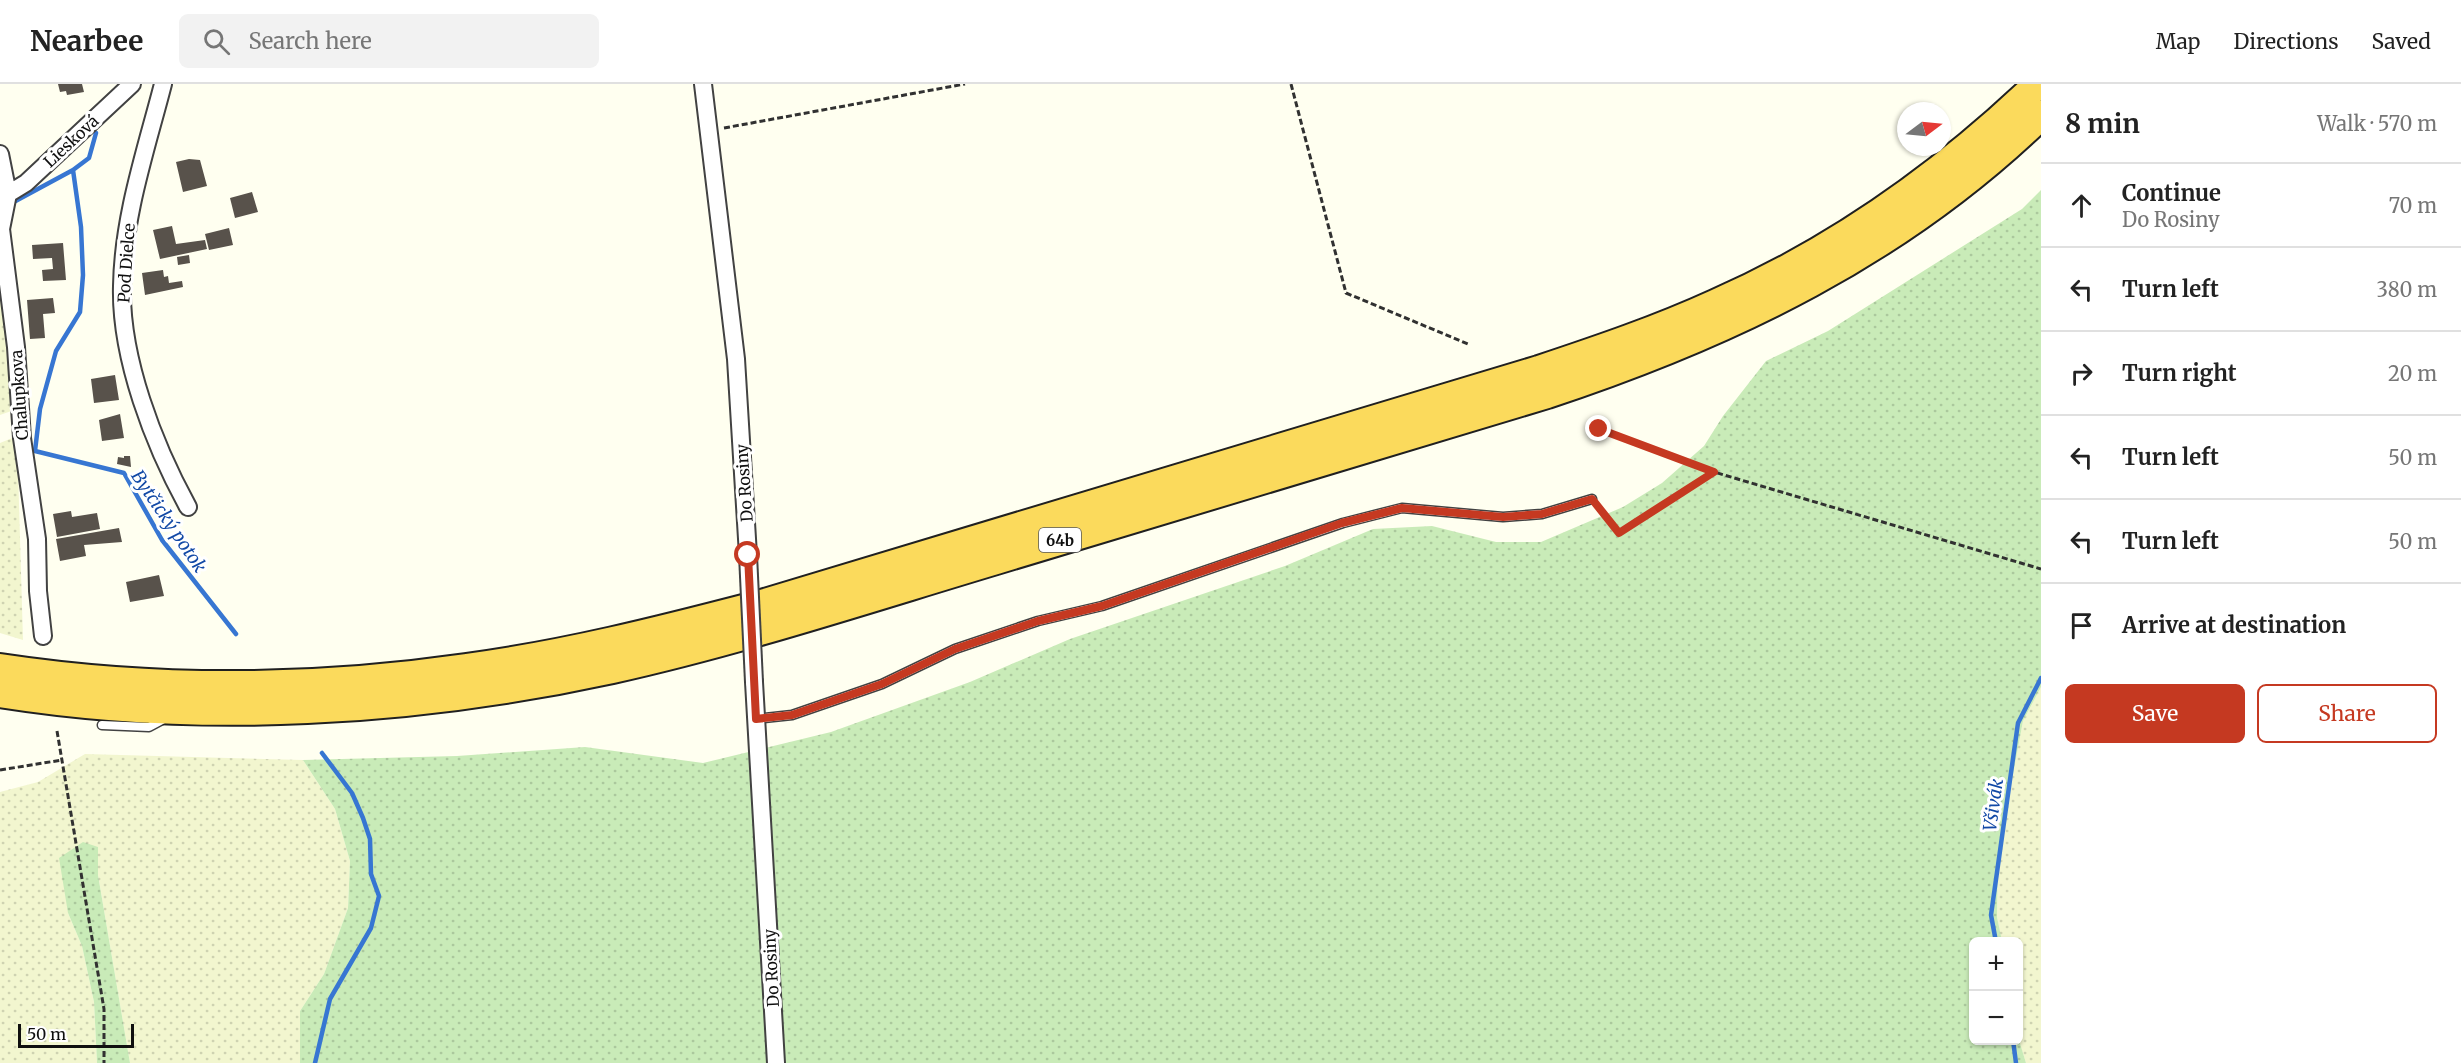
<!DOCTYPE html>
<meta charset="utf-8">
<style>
:root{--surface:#fff;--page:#f2f2f2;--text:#222;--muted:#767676;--line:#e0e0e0;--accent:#c53921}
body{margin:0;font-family:Merriweather,serif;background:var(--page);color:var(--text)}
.controls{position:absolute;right:18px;bottom:18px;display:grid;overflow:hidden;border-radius:9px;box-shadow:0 2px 4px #0004}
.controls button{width:54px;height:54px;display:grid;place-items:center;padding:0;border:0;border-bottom:2px solid var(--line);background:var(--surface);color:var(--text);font:30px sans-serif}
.compass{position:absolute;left:1897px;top:18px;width:54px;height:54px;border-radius:50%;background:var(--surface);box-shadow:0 2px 4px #0004;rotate:74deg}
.scale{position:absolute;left:18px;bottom:15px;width:116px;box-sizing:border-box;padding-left:6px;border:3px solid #0f0f0f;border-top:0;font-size:16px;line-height:21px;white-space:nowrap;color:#0f0f0f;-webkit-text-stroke:4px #fff;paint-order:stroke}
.stop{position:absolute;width:18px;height:18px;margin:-14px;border:4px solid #c53921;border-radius:50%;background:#fff}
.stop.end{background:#c53921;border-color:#fff;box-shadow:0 2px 6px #0008}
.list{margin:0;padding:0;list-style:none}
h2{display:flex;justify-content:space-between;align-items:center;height:78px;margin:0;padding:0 24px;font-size:26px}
h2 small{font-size:20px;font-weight:400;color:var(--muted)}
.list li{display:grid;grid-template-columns:39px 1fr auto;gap:18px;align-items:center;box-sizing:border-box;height:84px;padding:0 24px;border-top:2px solid var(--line)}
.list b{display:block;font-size:22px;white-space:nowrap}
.list p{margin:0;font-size:20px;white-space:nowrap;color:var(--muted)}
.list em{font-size:20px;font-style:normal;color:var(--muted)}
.actions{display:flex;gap:12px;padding:18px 24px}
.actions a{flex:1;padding:14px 0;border:2px solid var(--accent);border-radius:9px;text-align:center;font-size:21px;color:var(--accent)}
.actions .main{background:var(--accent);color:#fff}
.icon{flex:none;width:33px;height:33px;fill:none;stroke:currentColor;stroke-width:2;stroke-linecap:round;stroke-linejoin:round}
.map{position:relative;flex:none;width:2041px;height:979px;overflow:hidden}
header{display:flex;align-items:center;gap:36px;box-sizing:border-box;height:84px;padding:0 30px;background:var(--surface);border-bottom:2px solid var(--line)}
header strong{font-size:28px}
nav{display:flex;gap:33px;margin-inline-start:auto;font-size:21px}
.search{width:420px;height:54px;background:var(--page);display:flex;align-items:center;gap:15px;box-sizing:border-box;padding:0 21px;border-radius:9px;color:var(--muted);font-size:22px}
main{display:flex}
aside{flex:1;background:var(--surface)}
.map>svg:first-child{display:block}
.farmland{fill:url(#farmland-dots)}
.grass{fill:url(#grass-dots)}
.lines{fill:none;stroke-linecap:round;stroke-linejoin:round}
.stream{stroke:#3776d2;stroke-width:4.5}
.building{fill:#58524b}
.service-casing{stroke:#424242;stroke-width:11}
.minor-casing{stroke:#424242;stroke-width:20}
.trunk-casing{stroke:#202020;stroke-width:32}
.path{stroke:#313131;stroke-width:3;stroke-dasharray:6 3;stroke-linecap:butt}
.service{stroke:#fff;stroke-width:8}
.minor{stroke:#fff;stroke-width:16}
.trunk{stroke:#fbda5c;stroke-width:28}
.minor-bridge-casing{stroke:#424242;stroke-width:20;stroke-linecap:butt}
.minor-bridge{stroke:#fff;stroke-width:16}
.route{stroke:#c53921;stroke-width:8}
.labels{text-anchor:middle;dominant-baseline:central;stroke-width:6;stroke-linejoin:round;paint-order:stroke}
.shield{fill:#fff;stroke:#575757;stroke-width:1.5}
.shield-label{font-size:15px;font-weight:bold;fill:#0f0f0f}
.street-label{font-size:16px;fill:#0f0f0f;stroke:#fff}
.water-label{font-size:18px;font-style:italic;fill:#1249a6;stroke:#fff}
</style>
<header>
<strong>Nearbee</strong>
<div class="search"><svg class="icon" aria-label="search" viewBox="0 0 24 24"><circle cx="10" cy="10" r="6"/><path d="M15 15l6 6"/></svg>Search here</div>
<nav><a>Map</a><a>Directions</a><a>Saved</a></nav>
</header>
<main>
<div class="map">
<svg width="2041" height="979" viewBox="0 0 2041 979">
<defs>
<pattern id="farmland-dots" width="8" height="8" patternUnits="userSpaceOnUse" patternTransform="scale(1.5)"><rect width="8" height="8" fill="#f2f6cf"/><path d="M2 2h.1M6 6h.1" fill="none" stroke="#ced2b1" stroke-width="1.8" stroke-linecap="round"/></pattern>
<pattern id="grass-dots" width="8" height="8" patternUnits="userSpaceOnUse" patternTransform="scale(1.5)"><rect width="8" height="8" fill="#c9ebb8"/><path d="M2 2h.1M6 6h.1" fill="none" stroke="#abc89d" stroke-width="1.8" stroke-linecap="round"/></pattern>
</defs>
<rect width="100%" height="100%" fill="#fffff0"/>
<!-- farmland -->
<path class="farmland" d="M0 165 14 326 0 331Z
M17 352 23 556 0 549V359Z
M2041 603V979H2026L2019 957 2018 858H2002L1997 833 1998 771 2023 637Z
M85 670 303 676 335 725 350 777 348 824 324 890 300 927V979H130L98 791V763L68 829 82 862 94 918 97 979H0V708L38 698Z"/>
<!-- grass -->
<path class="grass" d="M2041 106V603L2023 637 1998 771 1997 833 2002 857 1974 858V956H2019L2026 979H300V927L324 890 348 824 350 777 335 725 303 676 457 672 585 663 703 679 831 648 970 598 1070 555 1285 482 1373 445 1432 442 1496 458H1541L1623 423 1662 399 1704 362 1723 332 1766 277 1828 247 2022 125Z
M83 758 98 763V791L130 979H97L94 918 82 862 68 829 59 774Z"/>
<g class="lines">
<!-- stream -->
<path class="stream" d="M96 49 89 74 73 86 81 143 83 191 80 228 56 267 40 325 35 367 124 389 162 456 236 550
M10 120 73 86
M1996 858 1991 831 2018 639 2041 594
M2013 956 2016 979
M315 979 330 915 371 844 379 812 371 790 370 755 363 734 352 709 322 669"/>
</g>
<!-- building -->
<path class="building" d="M58 0H82L84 8 67 11 66 7 60 8Z
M189 75 200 76 207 102 183 108 176 78Z
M252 108 258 128 235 134 230 114Z
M172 142 176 160 205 156 207 165 160 175 153 146Z
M229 144 233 161 209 166 205 150Z
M63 159 66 196 43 197 42 186 53 185 52 174 33 175 32 161Z
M189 171 190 179 178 181 177 173Z
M163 186 164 193 168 192 169 199 182 197 183 203 145 211 142 189Z
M53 214 55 229 43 230 45 254 30 255 27 216Z
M115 291 119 316 94 319 91 295Z
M120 330 124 354 102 357 99 336Z
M124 372H130L131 383 117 380 118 373 124 374Z
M71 427 72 433 97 429 100 445 57 453 53 430Z
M119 444 122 458 84 461 86 472 60 477 56 455Z
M159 491 164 512 130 518 126 498Z"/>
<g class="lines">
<!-- service casing -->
<g class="service-casing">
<path id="service" d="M756 635 792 631 882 600 955 565 1038 537 1102 522 1343 439 1402 424 1503 433 1542 430 1592 415
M102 641 149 643 164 635"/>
</g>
<!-- minor casing -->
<g class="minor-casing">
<path id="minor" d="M163 0C146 66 123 133 122 202 120 274 154 361 188 423
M703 0 736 275 748 471
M0 70 8 110 1 145 16 263 22 354 37 455 38 507 43 552
M8 110 26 99 132 0
M754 598 776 979"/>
</g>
<!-- trunk casing -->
<g class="trunk-casing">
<path id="trunk" d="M0 584C153 607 313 606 466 584 564 571 659 547 755 522L1539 286C1599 266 1658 246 1715 220 1834 168 1944 90 2038 0
M0 609C201 641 414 628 612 585 742 556 869 514 996 476 1180 420 1364 365 1547 310 1731 249 1900 168 2041 31"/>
</g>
<!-- path -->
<path class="path" d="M1291 0 1346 209 1468 260
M724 44 965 0
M1599 345 1714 388 2041 485
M1599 424 1619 449 1714 388
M57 647 104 925V979
M0 686 62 676"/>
<!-- service -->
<use href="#service" class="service"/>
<!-- minor -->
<use href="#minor" class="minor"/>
<!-- trunk -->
<use href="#trunk" class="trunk"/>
<!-- minor-bridge casing -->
<g class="minor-bridge-casing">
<path id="minor-bridge" d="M748 471 754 598"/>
</g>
<!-- minor-bridge -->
<use href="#minor-bridge" class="minor-bridge"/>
</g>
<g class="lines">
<!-- route -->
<path class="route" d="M748 471 756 635 792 631 882 600 955 565 1038 537 1102 522 1342 439 1402 424 1503 433 1542 430 1592 415 1619 449 1714 388 1599 345"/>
</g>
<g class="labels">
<!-- shield labels -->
<rect class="shield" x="1039" y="444" width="42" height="24" rx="4.5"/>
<g class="shield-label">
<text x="1060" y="456">64b</text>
</g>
<!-- street labels -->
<g class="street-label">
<text transform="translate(71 57) rotate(-43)">Liesková</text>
<text transform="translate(126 179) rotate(-86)">Pod Dielce</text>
<text transform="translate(19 311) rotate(-94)">Chalupkova</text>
<text transform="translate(744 399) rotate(-94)">Do Rosiny</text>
<text transform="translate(771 884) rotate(-93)">Do Rosiny</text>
</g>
<!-- water labels -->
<g class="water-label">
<text transform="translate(169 437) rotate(56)">Bytčický potok</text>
<text transform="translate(1993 721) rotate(-82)">Všivák</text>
</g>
</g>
</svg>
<div class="controls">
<button>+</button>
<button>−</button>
</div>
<svg class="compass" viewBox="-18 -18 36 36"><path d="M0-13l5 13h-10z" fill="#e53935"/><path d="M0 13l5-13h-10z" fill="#767676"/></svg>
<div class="scale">50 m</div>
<div class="stop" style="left:748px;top:471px"></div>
<div class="stop end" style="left:1599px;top:345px"></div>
</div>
<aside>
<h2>8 min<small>Walk · 570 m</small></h2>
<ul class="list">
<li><svg class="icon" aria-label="ahead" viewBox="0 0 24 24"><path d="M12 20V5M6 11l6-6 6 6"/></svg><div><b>Continue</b><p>Do Rosiny</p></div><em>70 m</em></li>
<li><svg class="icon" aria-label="left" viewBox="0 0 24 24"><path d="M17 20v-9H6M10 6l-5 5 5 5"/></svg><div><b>Turn left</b></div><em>380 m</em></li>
<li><svg class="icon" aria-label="right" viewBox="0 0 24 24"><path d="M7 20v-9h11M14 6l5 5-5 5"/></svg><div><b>Turn right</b></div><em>20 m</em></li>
<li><svg class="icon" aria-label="left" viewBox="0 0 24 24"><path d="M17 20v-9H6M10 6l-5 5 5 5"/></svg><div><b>Turn left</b></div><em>50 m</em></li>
<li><svg class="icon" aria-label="left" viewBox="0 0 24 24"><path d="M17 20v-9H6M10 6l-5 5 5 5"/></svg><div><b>Turn left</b></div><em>50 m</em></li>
<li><svg class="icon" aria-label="arrive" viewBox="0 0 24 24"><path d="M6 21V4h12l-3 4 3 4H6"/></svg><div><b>Arrive at destination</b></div></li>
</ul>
<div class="actions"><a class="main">Save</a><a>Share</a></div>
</aside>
</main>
